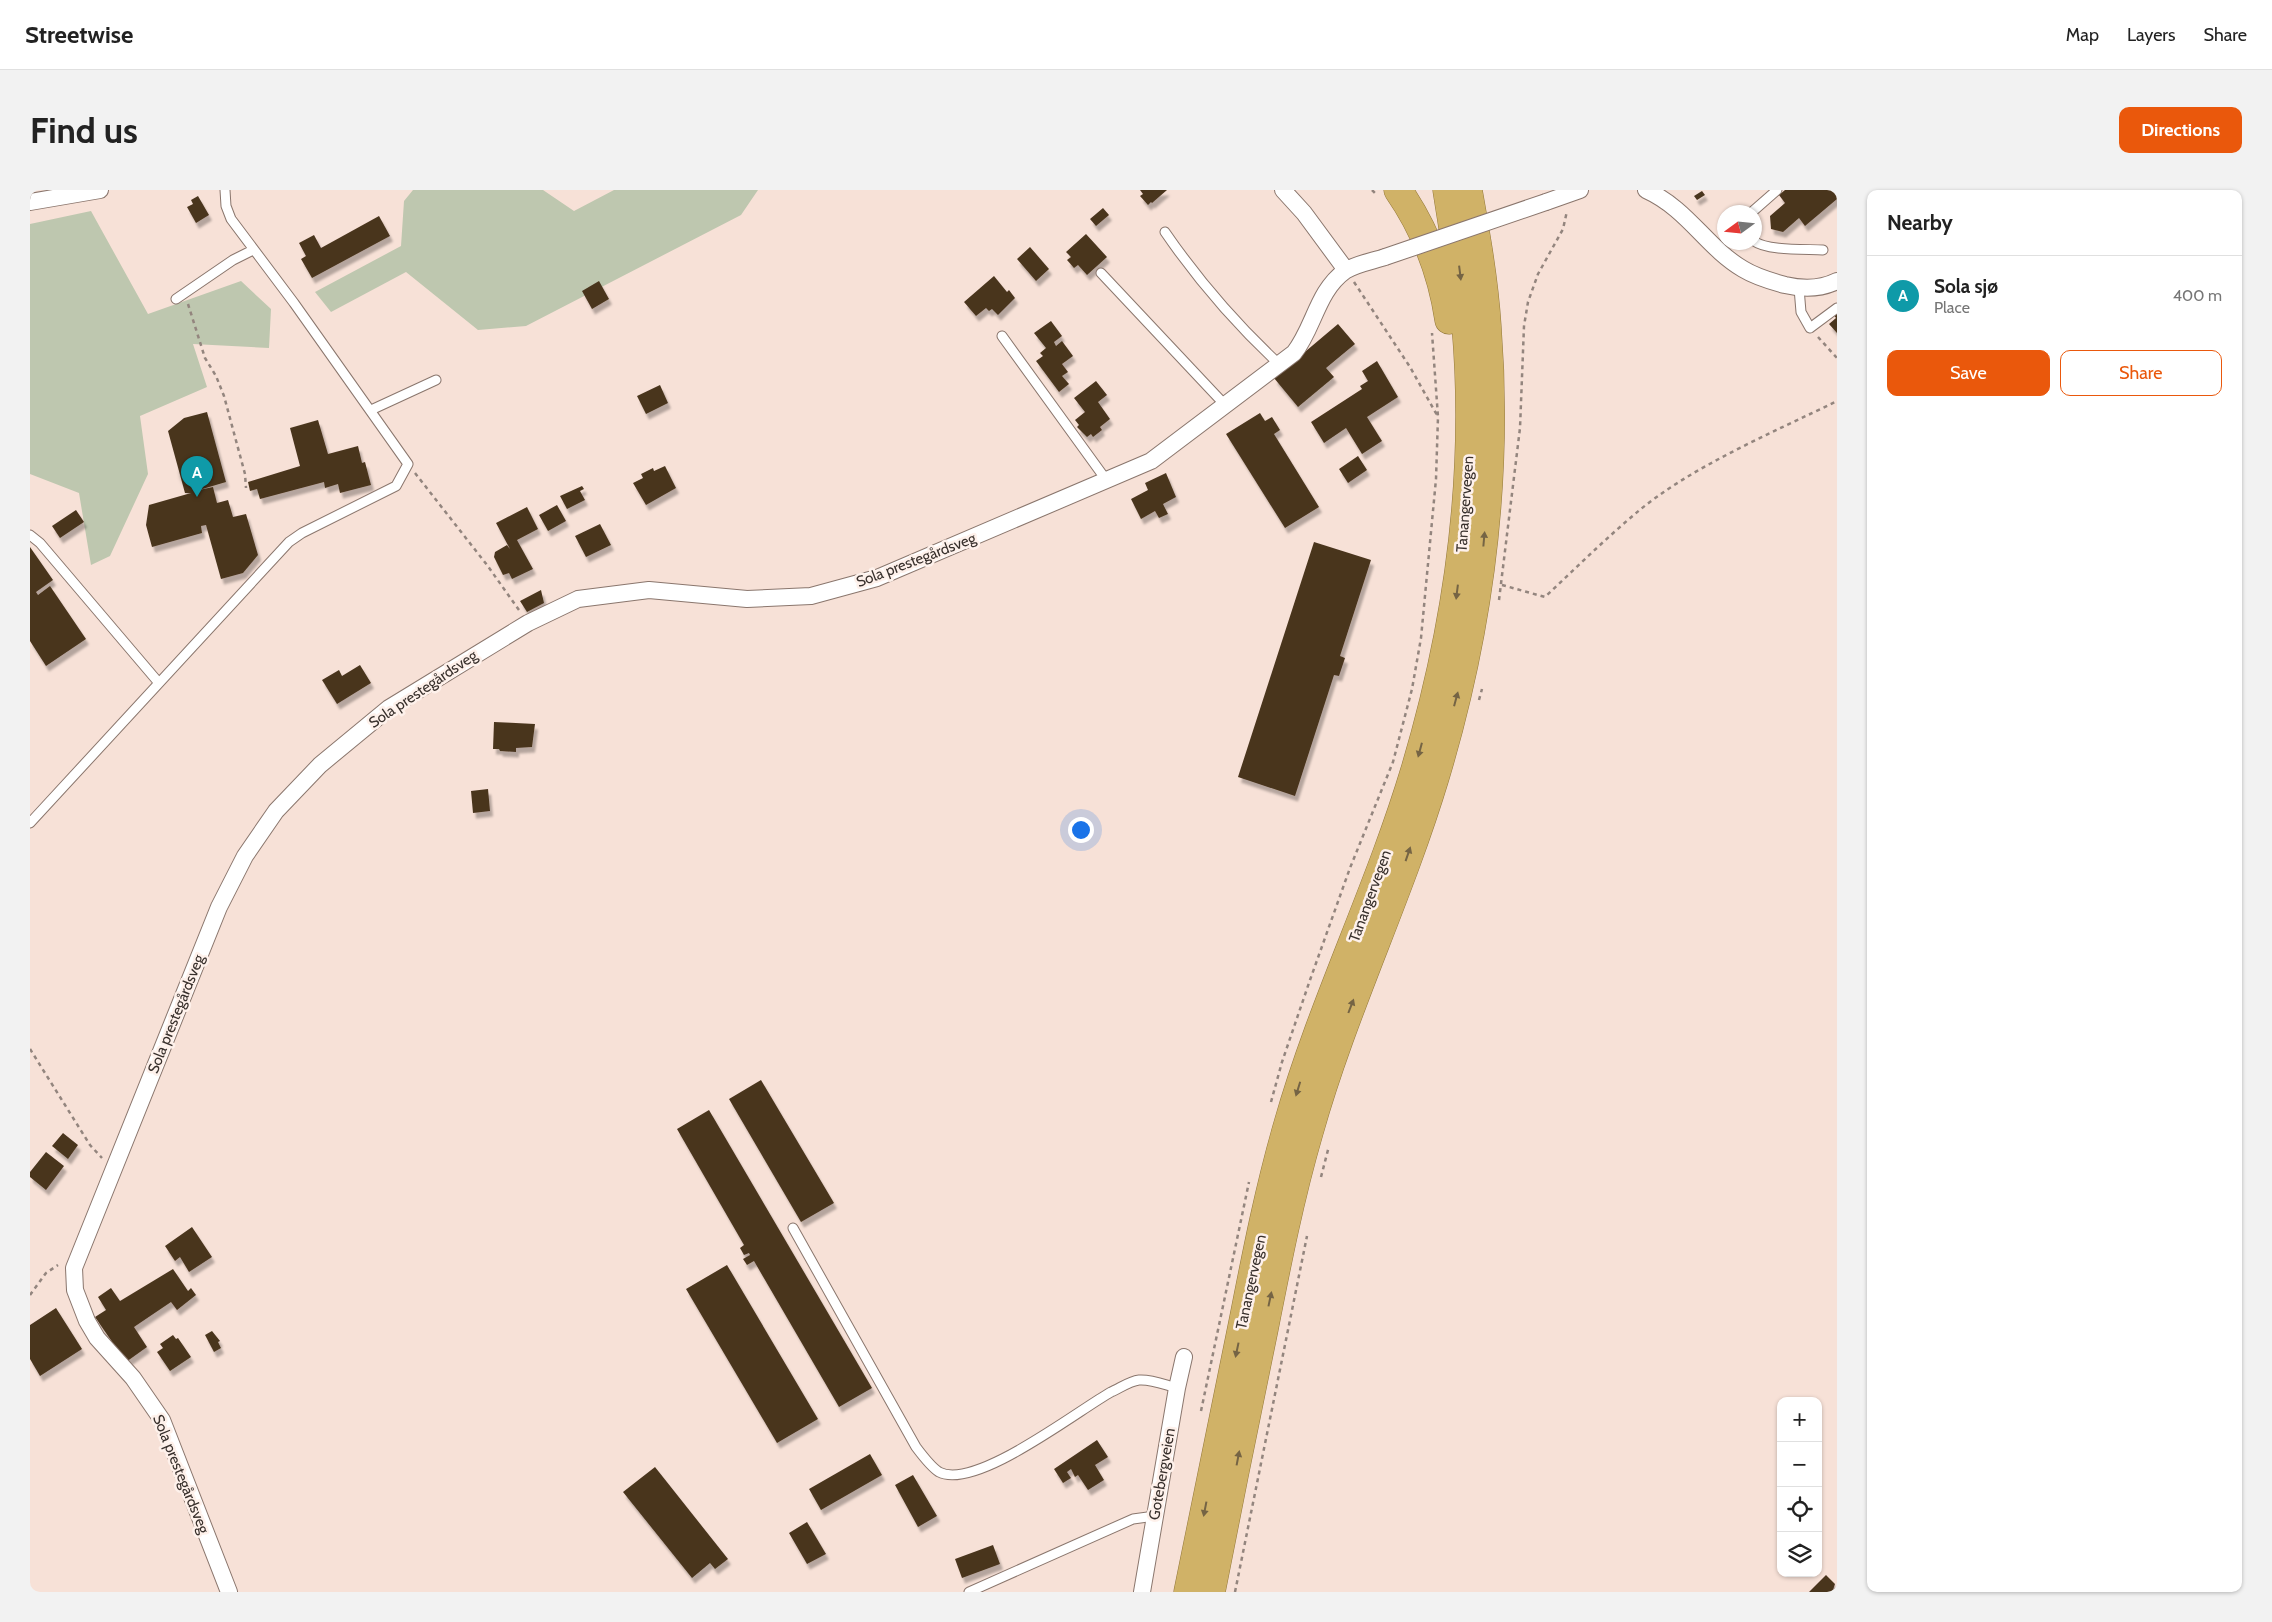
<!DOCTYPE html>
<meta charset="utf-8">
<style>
:root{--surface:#fff;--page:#f2f2f2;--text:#222;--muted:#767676;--line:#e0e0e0;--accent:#ea580c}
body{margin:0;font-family:Cabin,sans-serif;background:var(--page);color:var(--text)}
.controls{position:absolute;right:15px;bottom:15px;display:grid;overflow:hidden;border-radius:10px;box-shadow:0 1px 4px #0004}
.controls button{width:45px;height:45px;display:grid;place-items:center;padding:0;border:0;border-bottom:1px solid var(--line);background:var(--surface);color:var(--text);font:25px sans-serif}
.compass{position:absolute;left:1687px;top:15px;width:45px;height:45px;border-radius:50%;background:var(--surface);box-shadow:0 1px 4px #0004;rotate:255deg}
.you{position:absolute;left:1050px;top:639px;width:18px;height:18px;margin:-12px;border:4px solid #fff;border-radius:50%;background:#1a73e8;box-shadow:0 0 0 8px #1a73e833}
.badge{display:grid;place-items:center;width:32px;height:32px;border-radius:50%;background:var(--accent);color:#fff;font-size:16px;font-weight:700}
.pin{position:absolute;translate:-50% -41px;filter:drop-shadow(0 1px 2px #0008)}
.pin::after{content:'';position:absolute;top:26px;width:18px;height:15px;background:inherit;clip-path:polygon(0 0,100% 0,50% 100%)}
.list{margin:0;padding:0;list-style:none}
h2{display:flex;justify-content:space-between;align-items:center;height:65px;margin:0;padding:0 20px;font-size:21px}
h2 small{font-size:16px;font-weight:400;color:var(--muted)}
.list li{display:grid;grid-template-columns:32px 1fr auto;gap:15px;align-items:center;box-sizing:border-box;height:80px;padding:0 20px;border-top:1px solid var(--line)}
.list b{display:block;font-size:19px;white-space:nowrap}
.list p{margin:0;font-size:16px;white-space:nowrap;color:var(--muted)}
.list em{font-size:16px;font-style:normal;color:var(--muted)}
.actions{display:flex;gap:10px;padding:15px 20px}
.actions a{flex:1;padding:11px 0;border:1px solid var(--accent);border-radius:10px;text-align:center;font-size:18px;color:var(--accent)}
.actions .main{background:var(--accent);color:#fff}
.icon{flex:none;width:28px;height:28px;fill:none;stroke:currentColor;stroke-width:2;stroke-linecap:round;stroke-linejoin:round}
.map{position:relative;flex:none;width:1807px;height:1402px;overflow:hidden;border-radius:10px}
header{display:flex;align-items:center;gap:30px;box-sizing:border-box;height:70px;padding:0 25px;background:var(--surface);border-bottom:1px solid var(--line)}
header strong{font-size:24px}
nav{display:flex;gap:28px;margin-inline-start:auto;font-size:18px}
.intro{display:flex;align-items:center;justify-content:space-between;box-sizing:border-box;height:120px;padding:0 30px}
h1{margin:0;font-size:35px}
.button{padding:12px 22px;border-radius:10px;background:var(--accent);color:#fff;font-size:18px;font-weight:700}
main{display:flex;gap:30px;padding:0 30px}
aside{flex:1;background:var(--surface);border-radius:10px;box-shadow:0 1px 4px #0004}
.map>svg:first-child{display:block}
.green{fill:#bec7af}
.building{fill:#4a351e;filter:url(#shadow)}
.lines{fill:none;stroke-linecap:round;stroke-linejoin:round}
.service-casing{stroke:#8a766d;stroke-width:11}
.minor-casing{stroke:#8a766d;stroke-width:18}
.trunk-casing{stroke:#93783a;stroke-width:29}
.path{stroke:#93857e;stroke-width:2.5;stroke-dasharray:4 4;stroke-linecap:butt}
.service{stroke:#fff;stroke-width:9}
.minor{stroke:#fff;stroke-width:16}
.trunk{stroke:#d0b267;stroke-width:28}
.minor-bridge-casing{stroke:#8a766d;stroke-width:18;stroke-linecap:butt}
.minor-bridge{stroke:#fff;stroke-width:16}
.oneway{fill:#756444}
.labels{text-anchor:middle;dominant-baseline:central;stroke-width:5;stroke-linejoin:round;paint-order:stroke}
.street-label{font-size:15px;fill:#38302c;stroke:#fef1eb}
</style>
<header>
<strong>Streetwise</strong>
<nav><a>Map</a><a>Layers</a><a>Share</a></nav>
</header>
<div class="intro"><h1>Find us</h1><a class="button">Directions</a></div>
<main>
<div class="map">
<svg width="1807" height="1402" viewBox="0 0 1807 1402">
<defs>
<filter id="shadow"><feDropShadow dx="3" dy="5.5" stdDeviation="1" flood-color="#0004"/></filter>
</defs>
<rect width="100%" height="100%" fill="#f7e1d7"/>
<!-- green -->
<path class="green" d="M383 0H513L544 21 584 0H728L711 25 496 136 448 140 376 82 301 122 285 102 371 56 374 11Z
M61 21 118 124 211 91 241 119 239 158 163 154 177 197 110 226 118 284 80 366 61 375 49 303 0 284V34Z"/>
<!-- building -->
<path class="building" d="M1110 0H1137L1122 13 1121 12 1118 15 1110 6 1113 4Z
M1755 0H1807V9L1775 36 1769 28 1753 42 1741 39 1740 26 1755 13 1749 5Z
M1672 1 1675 5 1667 10 1664 6Z
M168 6 179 25 166 33 157 17 163 14 161 10Z
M1073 18 1079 25 1066 36 1060 29Z
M349 26 360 46 282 88 271 69 276 66 269 53 284 45 291 58Z
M1056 44 1077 67 1057 85 1048 75 1044 78 1037 70 1041 67 1036 62Z
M1000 57 1019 79 1006 91 987 69Z
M964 86 977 102 979 100 985 108 968 125 962 119 959 121 956 118 946 126 934 112Z
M569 91 579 109 562 119 552 101Z
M1807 121V143L1799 134 1806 128 1803 124Z
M1021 131 1032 146 1024 152 1026 156 1032 151 1043 166 1032 174 1038 182 1032 186 1039 194 1029 202 1006 171 1013 166 1010 163 1016 158 1004 143Z
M1308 134 1325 154 1296 178 1304 187 1268 217 1244 188Z
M1347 171 1368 207 1337 227 1352 251 1332 264 1316 238 1294 253 1281 232 1332 199 1330 196 1338 191 1332 181Z
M1066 191 1077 205 1068 212 1080 229 1070 237 1072 240 1063 247 1061 244 1057 247 1047 237 1049 235 1045 230 1055 222 1044 208Z
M630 195 638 213 616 224 607 206Z
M177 222 196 292 169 300 183 297 187 313 198 310 203 327 216 324 228 365 213 383 191 389 176 335 171 336 172 343 122 357 116 335 119 315 161 303H155L138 241 154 228Z
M1230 223 1235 231 1242 227 1250 240 1244 244 1289 317 1255 338 1196 244Z
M288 230 298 264 328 256 332 273 335 272 341 295 310 303 308 294 295 298 294 292 230 309 227 299 220 301 218 292 270 276 260 238Z
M1328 266 1337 280 1318 293 1309 279Z
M635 276 646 298 616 315 603 293 613 288 611 284 623 278 624 281Z
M1136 283 1146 307 1133 314 1138 324 1129 328 1125 321 1111 329 1101 309 1118 300 1115 293Z
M552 296 554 299 550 301 555 310 537 319 530 306Z
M527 315 536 331 518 341 509 325Z
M497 317 508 339 487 350 503 379 482 389 479 383 473 385 464 367 465 362 477 355 480 359 466 333Z
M46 320 54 332 30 348 22 336Z
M570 334 581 355 556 367 545 346Z
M1284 352 1341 370 1310 466 1315 468 1309 486 1304 485 1265 606 1208 587Z
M0 357 23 390 6 402 8 405 20 396 56 449 16 476 0 451Z
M511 400 514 413 497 422 490 411Z
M330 475 341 493 307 514 292 490 309 480 312 486Z
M464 532 505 534 502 557 486 558V562L470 561 469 559H463Z
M458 599 460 621 443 623 441 601Z
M731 890 804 1013 771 1032 699 909Z
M679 920 842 1198 809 1217 724 1071 717 1075 713 1069 720 1065 719 1063 714 1065 710 1058 714 1055 647 939Z
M33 943 48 955 38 969 22 956Z
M16 962 34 976 16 1000 0 987V982Z
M162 1037 182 1067 159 1082 150 1067 145 1071 135 1056Z
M697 1075 788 1229 747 1253 656 1099Z
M143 1079 158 1101 161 1098 166 1105 147 1120 141 1112 104 1137 117 1157 96 1172 65 1127 76 1120 68 1107 81 1098 90 1111Z
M26 1118 52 1159 10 1186 0 1169V1135Z
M182 1141 190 1151 188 1152 191 1158 184 1162 175 1145Z
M143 1145 146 1149 148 1148 161 1167 140 1181 127 1162 133 1158 130 1154Z
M1067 1250 1078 1267 1065 1275 1074 1290 1058 1300 1048 1285 1045 1287 1041 1279 1037 1282 1041 1288 1033 1293 1024 1279Z
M840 1264 852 1285 791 1320 779 1299Z
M625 1277 698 1369 685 1379 680 1373 662 1388 593 1302Z
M883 1285 907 1326 888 1337 865 1295Z
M777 1332 796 1364 777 1374 759 1343Z
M963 1355 970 1374 932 1388 925 1369Z
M1796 1385 1805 1394 1803 1400 1807 1396V1402H1779Z"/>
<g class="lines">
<!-- service casing -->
<g class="service-casing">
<path id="service" d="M1722 22 1747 0
M1135 42C1168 90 1207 135 1250 175
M1724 51C1737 61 1776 59 1793 60
M1071 83 1196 216
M1769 98 1771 122 1780 138 1807 118
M146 109 203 70 223 60
M972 146 1077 291
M341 220 406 190
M0 345 10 353 129 493
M0 633 259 352 272 343 366 296 378 274 264 113 201 29 196 16 195 0
M763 1038 886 1257C892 1265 901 1277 909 1282 945 1301 1047 1221 1081 1202 1090 1198 1100 1191 1109 1190 1122 1189 1135 1195 1147 1198
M939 1402 1103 1329 1125 1326"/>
</g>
<!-- minor casing -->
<g class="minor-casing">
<path id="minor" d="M1253 0 1274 23 1316 80
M1616 0C1658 19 1676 57 1713 79 1726 87 1740 91 1755 95 1772 99 1791 99 1807 91
M0 12 70 0
M1516 12 1550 0
M199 1402 132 1230 103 1188 67 1148 57 1131 45 1100 44 1078 189 717 215 666 246 621 290 575 359 518 498 433 548 409 619 400 717 409 781 406 847 388 1121 271 1264 163C1284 138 1287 101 1315 81 1325 74 1343 71 1355 67
M1112 1402 1147 1198 1154 1167"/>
</g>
<!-- trunk casing -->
<g class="trunk-casing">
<path id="trunk" d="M1368 0C1395 39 1412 83 1419 130
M1158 1402C1176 1312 1194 1222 1213 1132 1226 1066 1239 999 1258 934 1292 814 1349 700 1385 580 1428 436 1449 286 1436 136 1432 90 1424 45 1417 0
M1181 1402C1198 1314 1216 1227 1234 1139 1247 1073 1260 1007 1279 942 1313 821 1369 707 1405 587 1449 441 1469 289 1457 136 1454 90 1446 45 1438 0"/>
</g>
<!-- path -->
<path class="path" d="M1342 0 1347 5
M1324 92 1380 177 1407 225
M158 114 175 168 186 186 194 206 215 284 216 298
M1788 147 1807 168
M385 283 457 375 489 420
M1472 395 1515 407C1545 379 1574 350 1605 324 1658 278 1744 242 1807 211
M1469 410 1490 238 1494 136 1498 112 1508 84 1533 39 1537 21
M1449 510 1452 499
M0 859 60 955 72 968
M1241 912 1252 872 1280 790 1320 678 1363 572 1382 499 1391 448 1406 289 1408 227 1402 143
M1291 987 1299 956
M0 1105 16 1083 28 1075
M1171 1221 1219 992
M1205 1402 1277 1046"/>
<!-- service -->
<use href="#service" class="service"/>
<!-- minor -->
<use href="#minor" class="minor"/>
<!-- trunk -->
<use href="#trunk" class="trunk"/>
<!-- minor-bridge casing -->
<g class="minor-bridge-casing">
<path id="minor-bridge" d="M1355 67 1516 12"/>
</g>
<!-- minor-bridge -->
<use href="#minor-bridge" class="minor-bridge"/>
</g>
<!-- one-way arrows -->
<defs><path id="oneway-solid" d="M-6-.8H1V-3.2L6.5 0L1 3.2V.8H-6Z" transform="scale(1.25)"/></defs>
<g class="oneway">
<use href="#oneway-solid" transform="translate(1430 83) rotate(83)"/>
<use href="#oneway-solid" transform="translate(1454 349) rotate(-85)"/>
<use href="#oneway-solid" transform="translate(1427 402) rotate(97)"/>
<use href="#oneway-solid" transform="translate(1426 509) rotate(-75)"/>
<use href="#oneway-solid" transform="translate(1390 560) rotate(105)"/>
<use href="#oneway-solid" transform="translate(1378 664) rotate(-71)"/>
<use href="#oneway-solid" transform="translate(1321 816) rotate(-69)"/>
<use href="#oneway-solid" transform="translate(1268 899) rotate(107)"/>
<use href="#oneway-solid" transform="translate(1240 1109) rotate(-78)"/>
<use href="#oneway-solid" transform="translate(1207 1160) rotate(102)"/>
<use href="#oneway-solid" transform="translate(1208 1268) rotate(-79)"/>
<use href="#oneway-solid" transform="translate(1175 1319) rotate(101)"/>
</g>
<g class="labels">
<!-- street labels -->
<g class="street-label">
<text transform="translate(1435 314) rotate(-86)">Tanangervegen</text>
<text transform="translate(886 370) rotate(-21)">Sola prestegårdsveg</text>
<text transform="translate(393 499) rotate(-34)">Sola prestegårdsveg</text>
<text transform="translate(1340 706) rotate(-70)">Tanangervegen</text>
<text transform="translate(146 824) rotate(-68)">Sola prestegårdsveg</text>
<text transform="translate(1221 1092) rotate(-78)">Tanangervegen</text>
<text transform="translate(151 1284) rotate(68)">Sola prestegårdsveg</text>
<text transform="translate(1132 1284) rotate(-80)">Gotebergveien</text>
</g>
</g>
</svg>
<div class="controls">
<button>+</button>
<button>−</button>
<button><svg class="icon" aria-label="locate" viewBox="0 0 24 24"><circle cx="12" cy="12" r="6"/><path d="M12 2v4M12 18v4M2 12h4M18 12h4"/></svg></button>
<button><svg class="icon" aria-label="layers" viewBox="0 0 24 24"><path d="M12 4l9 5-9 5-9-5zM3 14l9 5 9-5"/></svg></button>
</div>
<svg class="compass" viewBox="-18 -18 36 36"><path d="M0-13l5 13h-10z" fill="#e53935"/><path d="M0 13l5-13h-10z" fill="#767676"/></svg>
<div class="you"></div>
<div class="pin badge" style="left:167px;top:307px;background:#0f9aa8">A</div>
</div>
<aside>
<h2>Nearby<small></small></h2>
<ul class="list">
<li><span class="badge" style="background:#0f9aa8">A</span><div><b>Sola sjø</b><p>Place</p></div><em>400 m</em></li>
</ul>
<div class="actions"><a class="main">Save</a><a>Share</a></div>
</aside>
</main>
